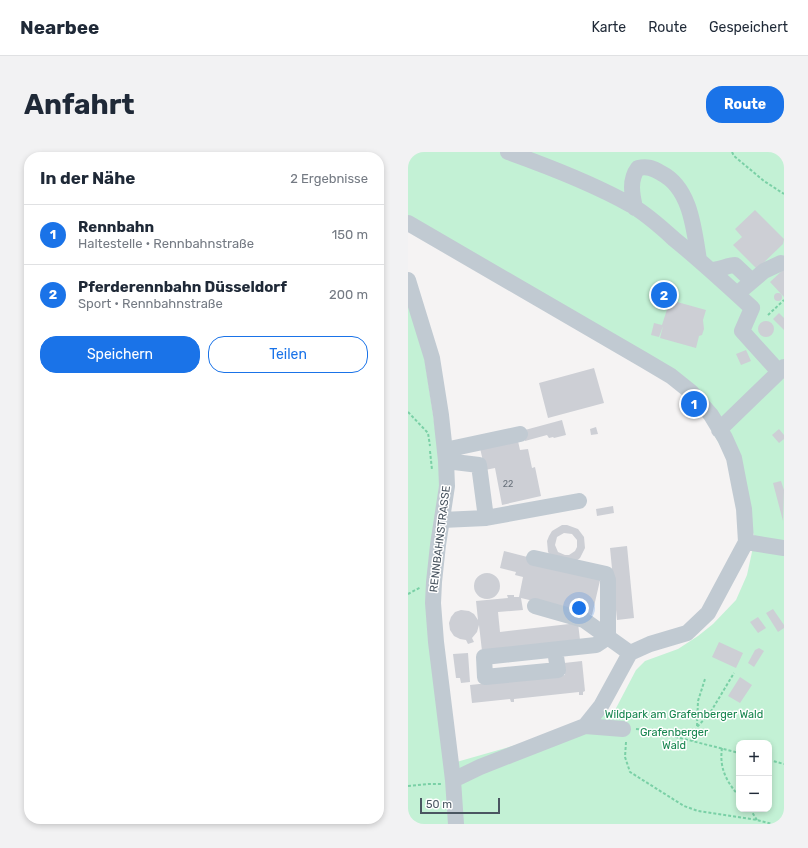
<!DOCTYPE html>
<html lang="de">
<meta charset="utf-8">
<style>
:root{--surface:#fff;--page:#f2f2f3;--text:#1f2937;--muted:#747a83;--line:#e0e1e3;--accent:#1a73e8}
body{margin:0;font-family:Rubik,sans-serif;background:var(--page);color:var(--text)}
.controls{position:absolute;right:12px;bottom:12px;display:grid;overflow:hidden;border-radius:8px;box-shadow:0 2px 6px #0003}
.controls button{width:36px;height:36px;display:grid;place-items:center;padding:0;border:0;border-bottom:1px solid var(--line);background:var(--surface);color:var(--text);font:20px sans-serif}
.scale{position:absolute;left:12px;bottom:10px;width:80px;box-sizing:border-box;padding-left:4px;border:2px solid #4a5661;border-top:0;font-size:11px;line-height:14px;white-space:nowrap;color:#4a5661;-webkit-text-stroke:3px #fff;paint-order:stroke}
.you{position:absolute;left:171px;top:456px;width:14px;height:14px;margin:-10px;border:3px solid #fff;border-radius:50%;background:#1a73e8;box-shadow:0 0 0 6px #1a73e833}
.badge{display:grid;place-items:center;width:26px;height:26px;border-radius:50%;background:var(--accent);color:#fff;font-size:13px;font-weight:700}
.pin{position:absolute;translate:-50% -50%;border:2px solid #fff;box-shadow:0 1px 4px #0006}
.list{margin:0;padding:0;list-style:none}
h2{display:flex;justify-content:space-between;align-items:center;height:52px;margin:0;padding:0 16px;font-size:17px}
h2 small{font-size:13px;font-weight:400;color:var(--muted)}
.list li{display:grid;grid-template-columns:26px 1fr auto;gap:12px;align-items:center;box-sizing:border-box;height:60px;padding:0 16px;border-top:1px solid var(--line)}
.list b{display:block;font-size:15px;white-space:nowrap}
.list p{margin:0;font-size:13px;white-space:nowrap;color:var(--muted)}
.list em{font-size:13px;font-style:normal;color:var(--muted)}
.actions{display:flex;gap:8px;padding:12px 16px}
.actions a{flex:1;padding:9px 0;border:1px solid var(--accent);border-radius:16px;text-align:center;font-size:14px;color:var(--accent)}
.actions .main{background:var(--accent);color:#fff}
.map{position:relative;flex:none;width:376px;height:672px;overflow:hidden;border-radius:16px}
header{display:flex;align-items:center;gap:24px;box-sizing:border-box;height:56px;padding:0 20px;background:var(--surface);border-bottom:1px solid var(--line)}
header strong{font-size:19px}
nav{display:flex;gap:22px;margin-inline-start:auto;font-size:14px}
.intro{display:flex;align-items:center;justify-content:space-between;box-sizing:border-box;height:96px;padding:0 24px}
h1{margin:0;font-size:28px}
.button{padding:10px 18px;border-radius:16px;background:var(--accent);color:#fff;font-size:14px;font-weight:700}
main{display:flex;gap:24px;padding:0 24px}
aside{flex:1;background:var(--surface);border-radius:16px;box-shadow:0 2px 6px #0003}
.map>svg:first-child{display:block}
.green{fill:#c3f1d5;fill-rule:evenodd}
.building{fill:#cdcfd5;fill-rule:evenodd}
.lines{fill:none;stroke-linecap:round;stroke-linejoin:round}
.path{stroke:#7ad0a6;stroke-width:2;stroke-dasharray:3 2;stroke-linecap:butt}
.minor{stroke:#c1cad2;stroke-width:16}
.labels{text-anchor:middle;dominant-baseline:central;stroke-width:3;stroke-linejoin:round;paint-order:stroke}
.number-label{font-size:9px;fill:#6b747e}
.street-label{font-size:11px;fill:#4a5661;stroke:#fff}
.park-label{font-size:11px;fill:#17864f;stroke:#fff}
</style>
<header>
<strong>Nearbee</strong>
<nav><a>Karte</a><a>Route</a><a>Gespeichert</a></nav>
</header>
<div class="intro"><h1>Anfahrt</h1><a class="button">Route</a></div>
<main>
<aside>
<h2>In der Nähe<small>2 Ergebnisse</small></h2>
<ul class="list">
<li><span class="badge">1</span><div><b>Rennbahn</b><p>Haltestelle · Rennbahnstraße</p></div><em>150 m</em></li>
<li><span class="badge">2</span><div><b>Pferderennbahn Düsseldorf</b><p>Sport · Rennbahnstraße</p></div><em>200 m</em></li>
</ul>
<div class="actions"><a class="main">Speichern</a><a>Teilen</a></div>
</aside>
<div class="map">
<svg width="376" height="672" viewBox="0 0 376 672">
<rect width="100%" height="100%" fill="#f5f3f3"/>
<!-- green -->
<path class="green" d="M0 0H376V672H0V148L14 189 33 316 27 372 38 613 122 589 206 560 228 518 237 509 270 497 290 484 305 472 328 448 339 423 347 386 343 375 340 343 273 224 0 63ZM331 591H361V657H331Z"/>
<!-- building -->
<path class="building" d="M347 58 376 87 375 92 349 117 325 93 334 85 327 77Z
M376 117V145L362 130Z
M366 145a4 4 0 1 1 8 0a4 4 0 1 1-8 0Z
M262 148 298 158 295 168 296 177 294 183 291 184 288 196 252 186 255 174 251 185 243 183 246 171 254 173Z
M371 161 376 166V178L365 167Z
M350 177a8 8 0 1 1 16 0a8 8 0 1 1-16 0Z
M338 198 343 209 333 213 328 202Z
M186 216 196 251 140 266 131 231Z
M154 268 158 283 146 286 145 285 141 286 139 283 117 289 114 280 117 278Z
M188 275 190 282 183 283 182 277Z
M371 277 376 283V287L371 291 364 283Z
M110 289 112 298 120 297 124 316 127 315 133 344 94 353 87 316 77 318 72 296Z
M373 329 376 338 375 369 365 331Z
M205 354 206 361 189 364 188 357Z
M154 373H159L170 377 176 385 177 396 172 406 168 409 143 404 140 400 139 389 141 384 144 379ZM156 381 164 382 169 388V395L167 399 161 403H157L150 400 147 393 149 385Z
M219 394 226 466 209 468 202 396Z
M96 399 193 424 184 463 113 446 115 458 90 460 92 480 170 471 172 488 74 499 71 473 69 480 64 486 66 490 60 492 58 488 52 487 46 484 42 478 41 471 43 465 47 460 53 458 61 459 66 462 70 468 68 449 100 446 99 443H106V445H111L115 425 107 423 108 420 92 416Z
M66 434a13 13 0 1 1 26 0a13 13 0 1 1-26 0Z
M365 457 376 473V476L370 480 358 461Z
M350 465 358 476 350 481 342 470Z
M311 490 335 501 328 516 304 505Z
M351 496 356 499 346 515 340 511 347 498Z
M60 501 62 530 53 531 52 526H48L45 502Z
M174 509 177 539 175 540V543H171V540L106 547V550H103L102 547 64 551 62 533 157 523 156 511Z
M332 525 344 533 332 551 320 544Z"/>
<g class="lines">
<!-- path -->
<path class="path" d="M324 0 326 4 356 29 376 42
M375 0 376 1
M360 163 376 148
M0 260 20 281 22 294
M22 299 24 318
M0 442 13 435
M289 574 290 549 297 527
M228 577 245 579 331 601
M285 589 289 575 302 561 326 521
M218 590 217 605 222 620 276 654 290 659 349 668 364 672
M314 596C311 617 319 630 331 644
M361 608 376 612
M0 634 21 632H33
M342 657 349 668"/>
<!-- minor -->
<path class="minor" d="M100 0C142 15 184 31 223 53 238 62 253 75 266 87 293 109 318 132 344 156L334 179 371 220
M227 56C224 42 221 28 230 16 239 14 245 16 253 21 283 36 286 78 291 108
M0 71 236 208 263 224 283 240 303 263 317 286 326 306 331 332 336 357 338 390
M301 117C311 120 318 113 327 113L344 129
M0 128 24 206 33 263 38 309 39 334 30 393 26 430 25 451 28 490 45 628 48 672
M329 142 356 119 373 111
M311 278 376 215
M37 298 112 282
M38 309 71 313 78 366
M34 368 78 366 171 349
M338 390 376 396
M126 406 198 422 200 428V485L188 493 76 505 77 525 150 518 147 498
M127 454 176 468 222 501 193 554 177 574
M222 501 242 492 279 481 300 461 338 390
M45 628 72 615 177 574 215 577"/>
</g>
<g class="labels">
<!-- number labels -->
<g class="number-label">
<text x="100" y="332">22</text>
</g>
<!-- street labels -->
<g class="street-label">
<text transform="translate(32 387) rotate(-83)">RENNBAHNSTRASSE</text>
</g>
<!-- park labels -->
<g class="park-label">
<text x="276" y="562">Wildpark am Grafenberger Wald</text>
<text x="266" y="580">Grafenberger<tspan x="266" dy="13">Wald</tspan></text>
</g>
</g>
</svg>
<div class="controls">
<button>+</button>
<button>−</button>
</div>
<div class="scale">50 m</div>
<div class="you"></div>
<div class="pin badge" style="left:286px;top:252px">1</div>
<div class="pin badge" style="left:256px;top:143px">2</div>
</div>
</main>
